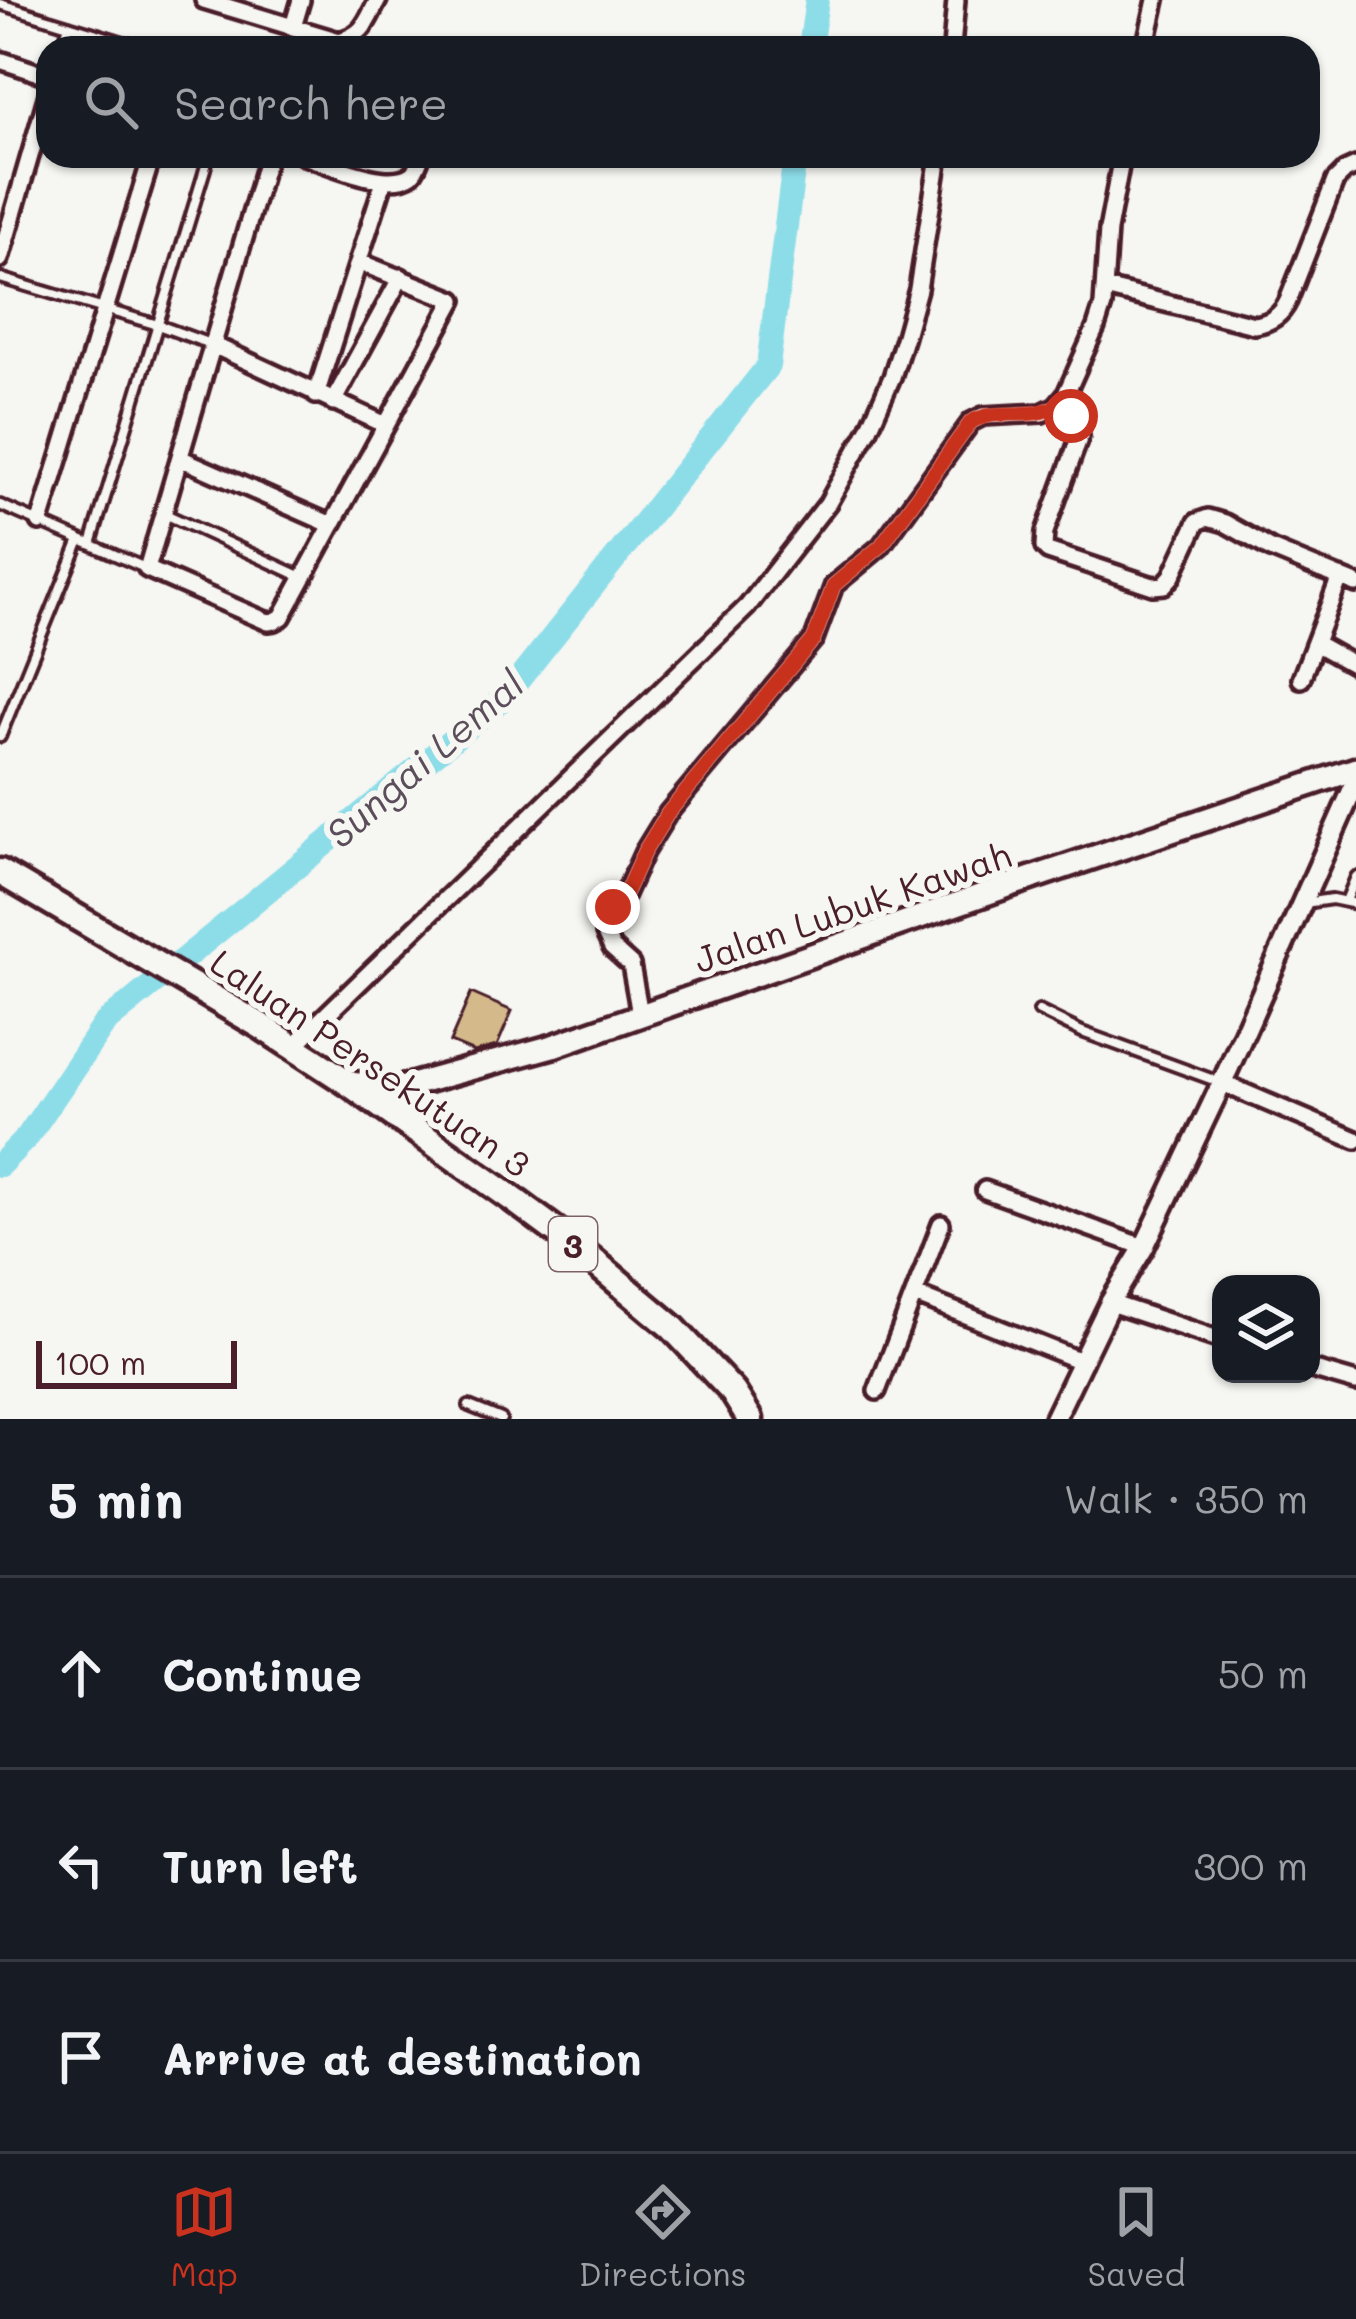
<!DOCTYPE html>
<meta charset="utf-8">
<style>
:root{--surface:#171b24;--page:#20242c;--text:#f1f3f6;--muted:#9ea1a6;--line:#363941;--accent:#c8321e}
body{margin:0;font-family:Mali,sans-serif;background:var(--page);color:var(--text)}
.controls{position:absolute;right:36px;bottom:36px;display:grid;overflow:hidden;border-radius:24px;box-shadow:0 3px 9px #0004}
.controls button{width:108px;height:108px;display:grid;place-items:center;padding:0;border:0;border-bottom:3px solid var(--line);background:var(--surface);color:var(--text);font:60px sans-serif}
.scale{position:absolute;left:36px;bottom:30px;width:201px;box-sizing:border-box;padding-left:12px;border:6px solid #4a1f2b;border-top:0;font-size:33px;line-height:42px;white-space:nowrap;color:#4a1f2b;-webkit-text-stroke:9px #f6f6f2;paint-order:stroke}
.stop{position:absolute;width:36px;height:36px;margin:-27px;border:9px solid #c8321e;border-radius:50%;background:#fff}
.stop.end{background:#c8321e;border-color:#fff;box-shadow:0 3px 12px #0008}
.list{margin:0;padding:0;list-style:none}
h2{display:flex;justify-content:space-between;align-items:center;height:156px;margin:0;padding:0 48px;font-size:51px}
h2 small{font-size:39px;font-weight:400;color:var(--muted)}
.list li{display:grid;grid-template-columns:78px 1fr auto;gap:36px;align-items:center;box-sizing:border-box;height:192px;padding:0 48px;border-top:3px solid var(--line)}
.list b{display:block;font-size:45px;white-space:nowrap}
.list em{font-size:39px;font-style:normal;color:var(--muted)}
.icon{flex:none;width:66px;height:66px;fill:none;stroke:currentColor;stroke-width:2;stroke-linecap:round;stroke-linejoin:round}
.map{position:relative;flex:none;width:1356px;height:1419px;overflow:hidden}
.search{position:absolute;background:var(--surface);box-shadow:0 3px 9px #0004;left:36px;right:36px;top:36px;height:132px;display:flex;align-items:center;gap:30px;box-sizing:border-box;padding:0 42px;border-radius:36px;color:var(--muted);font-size:45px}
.sheet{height:732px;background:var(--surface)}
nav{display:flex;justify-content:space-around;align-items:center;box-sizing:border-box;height:168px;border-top:3px solid var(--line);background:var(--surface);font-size:33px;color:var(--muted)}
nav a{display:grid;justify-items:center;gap:6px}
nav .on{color:var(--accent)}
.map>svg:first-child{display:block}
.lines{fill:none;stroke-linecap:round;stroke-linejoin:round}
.river{stroke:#8ddde9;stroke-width:24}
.building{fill:#d4ba8a;stroke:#4a1f2b;stroke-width:3}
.service-casing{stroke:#4a1f2b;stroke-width:16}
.minor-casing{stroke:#4a1f2b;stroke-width:24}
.tertiary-casing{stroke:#4a1f2b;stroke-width:27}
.secondary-casing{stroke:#4a1f2b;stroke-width:30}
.trunk-casing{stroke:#4a1f2b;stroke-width:33}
.service{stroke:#f6f6f2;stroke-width:8}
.minor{stroke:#f6f6f2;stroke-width:15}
.tertiary{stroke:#f6f6f2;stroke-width:18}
.secondary{stroke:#f6f6f2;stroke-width:21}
.trunk{stroke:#f6f6f2;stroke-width:24}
.route{stroke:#c8321e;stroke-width:15}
.labels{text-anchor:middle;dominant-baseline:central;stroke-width:12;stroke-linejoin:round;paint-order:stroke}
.shield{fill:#f6f6f2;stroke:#7e6067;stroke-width:3}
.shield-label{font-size:33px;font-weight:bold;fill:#4a1f2b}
.street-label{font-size:36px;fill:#4a1f2b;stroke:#f6f6f2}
.water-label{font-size:39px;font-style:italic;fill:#5b4e5a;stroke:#f6f6f2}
</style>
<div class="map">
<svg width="1356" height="1419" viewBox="0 0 1356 1419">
<rect width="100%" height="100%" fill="#f6f6f2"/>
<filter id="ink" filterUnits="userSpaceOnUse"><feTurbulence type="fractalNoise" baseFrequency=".00833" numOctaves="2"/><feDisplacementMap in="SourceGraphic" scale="24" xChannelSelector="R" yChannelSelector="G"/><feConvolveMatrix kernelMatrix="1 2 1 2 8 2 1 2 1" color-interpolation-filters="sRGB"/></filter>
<g filter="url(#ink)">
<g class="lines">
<!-- river -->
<path class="river" d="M810 48 817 0
M0 1165 28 1136 104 1024 505 697 768 366 795 156"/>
</g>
<!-- building -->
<path class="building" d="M471 993 512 1011 497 1046 474 1052 450 1042Z"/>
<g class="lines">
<!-- service casing -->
<g class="service-casing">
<path id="service" d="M0 4 143 48
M62 48 69 25
M0 278 158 325 210 344
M0 505 145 568
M163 513 302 577
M91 544 209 156
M0 737 80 540
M1346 901 1356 877
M1304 903 1332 899 1356 904
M1039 1011 1082 1032 1222 1083
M469 1406 501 1419"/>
</g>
<!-- minor casing -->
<g class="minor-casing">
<path id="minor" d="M204 0 339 41C365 34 366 22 378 0
M293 27 301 0
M952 48 956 0
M1145 48 1156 0
M0 60 48 76
M268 156 147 569 268 622 275 621 282 617 454 300 359 262
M304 156C329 164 389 192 412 174 416 170 419 162 421 156
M0 259 48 94
M1105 288 1254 325C1270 323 1281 316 1288 301L1335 181 1345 171 1356 166
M213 345 386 425
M316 395 384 181
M333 402 401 277
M1056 406 1076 421 1080 436 1045 532 1044 547 1048 551 1153 586 1164 585 1172 576 1197 522 1208 518 1225 523 1271 549 1356 584
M180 458 332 525
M40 522 152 156
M1315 643 1356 666
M1301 679 1340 577
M640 1014 631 965 612 948 605 933 608 916 625 894 644 852 668 813 814 639 834 585 881 546 971 422 983 416 1042 413 1056 406 1066 394 1096 327 1103 305 1108 230 1122 156
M293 1047 747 607 828 503 869 429 892 377 905 336 918 289 939 156
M1222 1083 1356 1140
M985 1190 1144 1247
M915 1295 1083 1362
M1110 1303 1221 1340
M1311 1369 1356 1382
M877 1391 941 1224"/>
</g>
<!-- tertiary casing -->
<g class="tertiary-casing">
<path id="tertiary" d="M1054 1419 1110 1303 1144 1247 1222 1083 1356 782"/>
</g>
<!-- secondary casing -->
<g class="secondary-casing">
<path id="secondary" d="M386 1092 553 1046 1008 886 1356 769"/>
</g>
<!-- trunk casing -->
<g class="trunk-casing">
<path id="trunk" d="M0 872 261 1026 350 1084 514 1200 567 1239 672 1327 733 1392 750 1419
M353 1085 401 1089 395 1098 396 1117"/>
</g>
<!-- service -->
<use href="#service" class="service"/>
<!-- minor -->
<use href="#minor" class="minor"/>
<!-- tertiary -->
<use href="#tertiary" class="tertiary"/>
<!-- secondary -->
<use href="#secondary" class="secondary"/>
<!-- trunk -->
<use href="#trunk" class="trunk"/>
</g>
</g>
<g class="lines" filter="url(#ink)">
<!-- route -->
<path class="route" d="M613 907 625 894 644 852 668 813 814 639 834 585 881 546 971 422C996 407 1030 421 1056 406L1071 416"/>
</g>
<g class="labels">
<!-- shield labels -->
<rect class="shield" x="549" y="1217" width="48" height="54" rx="9"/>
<g class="shield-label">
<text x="573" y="1244">3</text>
</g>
<!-- street labels -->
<g class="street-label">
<text transform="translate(852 906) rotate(-19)">Jalan Lubuk Kawah</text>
<text transform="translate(371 1062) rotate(34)">Laluan Persekutuan 3</text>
</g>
<!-- water labels -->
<g class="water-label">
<text transform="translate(424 758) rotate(-41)">Sungai Lemal</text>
</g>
</g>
</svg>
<div class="controls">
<button><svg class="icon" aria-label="layers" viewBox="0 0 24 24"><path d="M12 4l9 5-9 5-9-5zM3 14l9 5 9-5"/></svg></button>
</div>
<div class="scale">100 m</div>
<div class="stop" style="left:1071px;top:416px"></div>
<div class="stop end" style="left:613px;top:907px"></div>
<div class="search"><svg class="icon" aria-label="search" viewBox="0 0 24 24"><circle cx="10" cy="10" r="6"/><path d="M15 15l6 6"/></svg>Search here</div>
</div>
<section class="sheet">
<h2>5 min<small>Walk · 350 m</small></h2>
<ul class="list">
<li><svg class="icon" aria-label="ahead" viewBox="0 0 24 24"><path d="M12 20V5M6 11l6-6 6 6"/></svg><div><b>Continue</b></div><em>50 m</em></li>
<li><svg class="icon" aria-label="left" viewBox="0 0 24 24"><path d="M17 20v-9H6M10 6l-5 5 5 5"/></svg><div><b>Turn left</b></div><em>300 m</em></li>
<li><svg class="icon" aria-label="arrive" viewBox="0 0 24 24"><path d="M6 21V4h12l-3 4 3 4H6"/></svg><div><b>Arrive at destination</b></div></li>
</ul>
</section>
<nav>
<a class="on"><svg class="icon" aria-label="map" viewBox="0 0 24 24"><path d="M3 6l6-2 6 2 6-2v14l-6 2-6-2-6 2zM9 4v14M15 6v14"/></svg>Map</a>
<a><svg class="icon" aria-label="directions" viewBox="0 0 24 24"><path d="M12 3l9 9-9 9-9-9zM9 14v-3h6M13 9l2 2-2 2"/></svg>Directions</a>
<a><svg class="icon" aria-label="saved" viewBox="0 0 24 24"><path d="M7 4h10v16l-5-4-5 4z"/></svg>Saved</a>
</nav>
